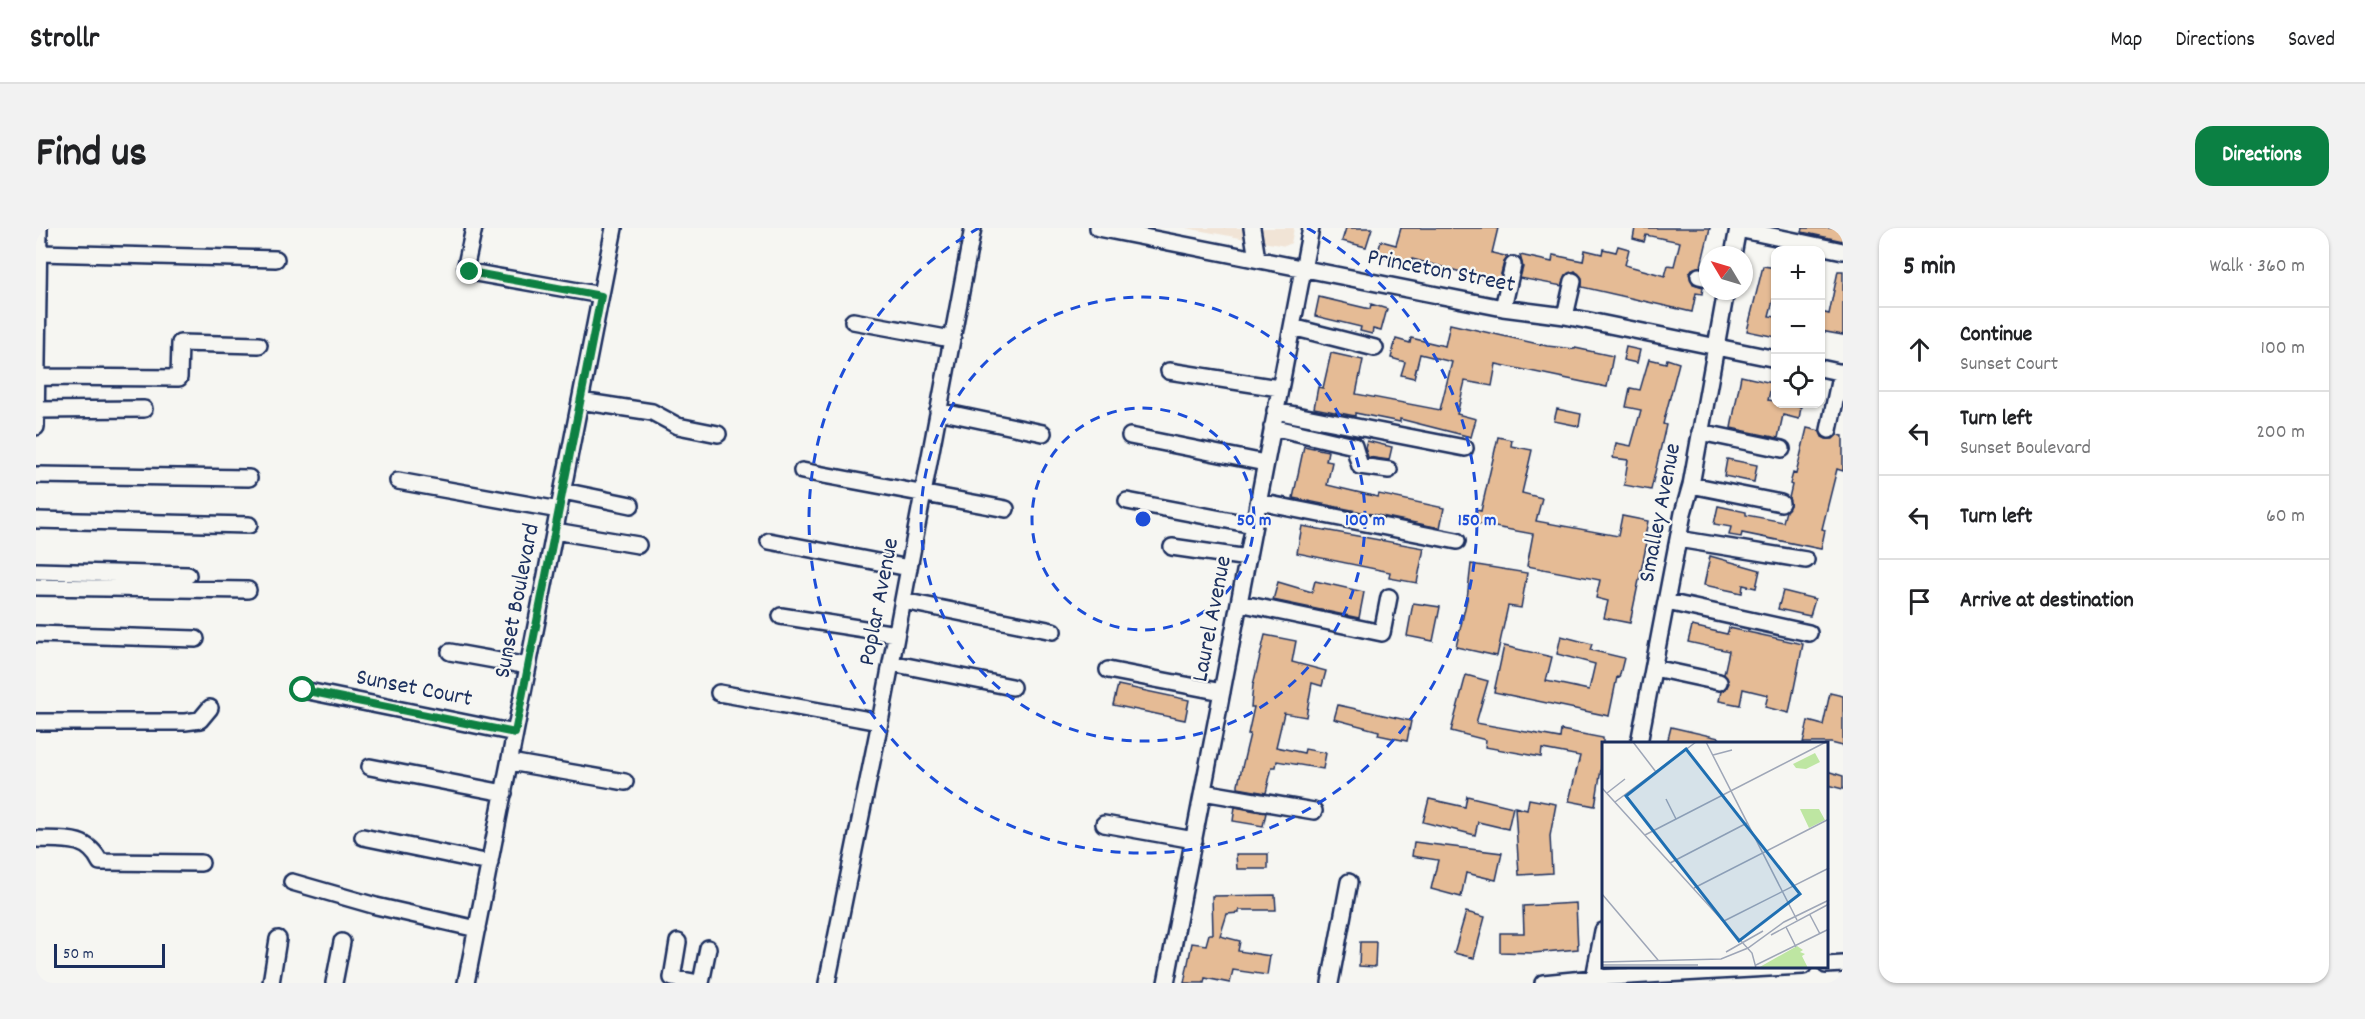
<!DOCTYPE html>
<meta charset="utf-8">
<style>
:root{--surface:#fff;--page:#f2f2f2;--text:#202124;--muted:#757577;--line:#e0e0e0;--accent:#0b8043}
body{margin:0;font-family:Dekko,sans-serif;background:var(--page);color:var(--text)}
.controls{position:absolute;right:18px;top:18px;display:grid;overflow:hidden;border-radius:12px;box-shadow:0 2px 4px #0004}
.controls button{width:54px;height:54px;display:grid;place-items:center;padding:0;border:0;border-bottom:2px solid var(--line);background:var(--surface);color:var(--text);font:30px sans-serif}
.compass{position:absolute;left:1663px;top:18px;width:54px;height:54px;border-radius:50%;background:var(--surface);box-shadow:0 2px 4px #0004;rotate:308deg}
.scale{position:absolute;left:18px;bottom:15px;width:111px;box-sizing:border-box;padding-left:6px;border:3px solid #1b2f5e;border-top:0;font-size:16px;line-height:21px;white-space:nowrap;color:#1b2f5e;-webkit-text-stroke:4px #f6f6f2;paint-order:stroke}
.stop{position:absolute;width:18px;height:18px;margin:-14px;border:4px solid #0b8043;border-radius:50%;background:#fff}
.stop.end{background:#0b8043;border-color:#fff;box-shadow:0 2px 6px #0008}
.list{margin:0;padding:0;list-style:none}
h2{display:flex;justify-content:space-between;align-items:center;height:78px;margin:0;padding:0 24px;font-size:26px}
h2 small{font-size:20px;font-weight:400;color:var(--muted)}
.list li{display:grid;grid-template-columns:39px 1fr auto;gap:18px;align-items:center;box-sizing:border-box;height:84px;padding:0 24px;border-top:2px solid var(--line)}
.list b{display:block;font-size:22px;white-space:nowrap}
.list p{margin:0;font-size:20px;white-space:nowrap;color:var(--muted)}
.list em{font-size:20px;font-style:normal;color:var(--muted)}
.icon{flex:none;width:33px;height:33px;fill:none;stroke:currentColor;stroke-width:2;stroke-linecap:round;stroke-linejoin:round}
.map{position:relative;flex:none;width:1807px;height:755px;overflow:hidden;border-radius:18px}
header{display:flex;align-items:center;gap:36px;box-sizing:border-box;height:84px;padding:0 30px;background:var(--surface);border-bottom:2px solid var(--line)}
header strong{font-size:28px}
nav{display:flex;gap:33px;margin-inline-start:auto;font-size:21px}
.intro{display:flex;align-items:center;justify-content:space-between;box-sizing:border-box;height:144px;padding:0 36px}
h1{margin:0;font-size:42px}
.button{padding:15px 27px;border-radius:18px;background:var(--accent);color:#fff;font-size:21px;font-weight:700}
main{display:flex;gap:36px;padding:0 36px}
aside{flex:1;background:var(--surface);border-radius:18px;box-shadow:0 2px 4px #0004}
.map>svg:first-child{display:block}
.built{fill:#f1e4d6}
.building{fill:#e5bb95;stroke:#1b2f5e;stroke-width:1.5}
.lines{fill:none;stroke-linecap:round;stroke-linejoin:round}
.minor-casing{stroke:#1b2f5e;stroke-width:20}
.minor{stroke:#f6f6f2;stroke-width:15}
.route{stroke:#0b8043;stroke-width:8}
.ring{fill:none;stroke:#1d4ed8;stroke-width:3;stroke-dasharray:10 8}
.labels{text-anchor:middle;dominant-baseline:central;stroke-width:4.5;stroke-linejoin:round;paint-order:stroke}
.street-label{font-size:24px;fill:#1b2f5e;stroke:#f6f6f2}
.inset-road{fill:none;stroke:#9ea6b7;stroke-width:1.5}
.view{fill:#1f6fb2;fill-opacity:0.15;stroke:#1f6fb2;stroke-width:3}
.inset-edge{fill:none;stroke:#1b2f5e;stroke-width:3}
.centre{fill:#1d4ed8;stroke:#f6f6f2;stroke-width:3}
.ring-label{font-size:18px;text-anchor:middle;font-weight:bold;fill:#1d4ed8;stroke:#f6f6f2;stroke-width:4.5;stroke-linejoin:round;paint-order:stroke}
</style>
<header>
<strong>Strollr</strong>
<nav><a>Map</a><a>Directions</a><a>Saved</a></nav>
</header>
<div class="intro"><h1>Find us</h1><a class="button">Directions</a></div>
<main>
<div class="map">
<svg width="1807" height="755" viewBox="0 0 1807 755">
<rect width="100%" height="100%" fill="#f6f6f2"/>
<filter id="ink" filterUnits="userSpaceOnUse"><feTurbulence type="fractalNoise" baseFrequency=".0167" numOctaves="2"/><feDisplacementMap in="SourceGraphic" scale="12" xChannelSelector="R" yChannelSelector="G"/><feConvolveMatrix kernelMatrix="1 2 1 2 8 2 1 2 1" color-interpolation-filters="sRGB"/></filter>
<g filter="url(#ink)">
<!-- built -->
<path class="built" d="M1150 0H1258L1255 15 1249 18Z"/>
<!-- building -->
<path class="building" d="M1310 0H1336L1330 19 1306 13Z
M1365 0H1462L1456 25 1473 29 1468 34 1463 54 1376 31 1375 35 1341 28 1345 13 1360 17Z
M1599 0H1674L1665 38 1656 41 1653 46 1657 56 1667 59 1666 66 1660 65 1656 84 1546 59V50L1539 43 1530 47 1526 58 1484 50 1487 39 1484 27 1516 34 1517 27 1547 33 1549 22 1566 26 1567 21 1580 24 1582 18 1593 21 1589 37 1629 48 1632 37 1638 38 1644 14 1610 7 1608 14 1597 11Z
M1767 0H1807V13L1766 4Z
M1727 38 1740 40V61L1733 88 1740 89V109L1711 103Z
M1802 43H1807V107L1785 103V84L1793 86Z
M1283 69 1334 81 1335 76 1351 81 1345 103 1337 101 1336 106 1324 103 1325 99 1279 88Z
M1414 96 1511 118 1539 121V120L1577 128 1571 159 1460 136 1456 158 1429 153 1421 186 1440 191 1435 209 1364 191V194L1319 185V188L1278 180 1282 159 1287 160 1295 125 1327 132 1320 166 1404 182 1416 134 1384 126 1378 150 1365 147 1369 134 1355 130 1360 111 1374 115 1375 110 1409 118Z
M1590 119 1604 122 1601 135 1587 132Z
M1613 131 1630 135 1631 131 1643 135 1627 196 1630 197 1615 262 1588 257 1592 232 1577 230 1580 215 1595 218 1605 182 1590 179 1594 160 1604 162Z
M1705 148 1736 155 1732 172 1740 173V176L1765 179 1763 191 1747 187 1742 210 1695 200Z
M1521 181 1545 186 1543 198 1518 193Z
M1771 200 1784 203 1786 209 1790 211H1797L1801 207 1807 208V243L1801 241 1786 301 1789 302 1785 321 1706 305 1705 309 1693 307 1695 299 1678 296 1682 278 1710 284V287L1747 294 1750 283 1754 277 1753 270 1756 257 1754 256 1757 245 1760 246Z
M1462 209 1476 212 1475 218 1496 222 1486 265 1506 270 1500 293 1582 308 1586 288 1612 293 1608 313 1611 314 1594 395 1568 390 1572 373 1560 370 1564 352 1491 338 1497 306 1437 295 1440 282 1445 283Z
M1331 213 1356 219 1353 232 1332 229 1329 220Z
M1268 218 1292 223 1290 233 1296 234 1291 257 1342 269 1343 266 1408 280 1404 300 1257 270Z
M1691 231 1721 237 1718 254 1688 248Z
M1266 298 1388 320 1381 355 1353 350 1354 344 1261 325Z
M1674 328 1724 342 1720 360 1707 357 1706 365 1668 357Z
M1435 336 1491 345 1485 380 1472 378 1461 428 1420 419 1431 371Z
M1279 353 1328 364 1323 390 1237 372 1242 354 1276 364Z
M1747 363 1779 371 1774 388 1742 381Z
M1377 375 1404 379 1397 413 1371 408Z
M1656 398 1691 406 1693 400 1767 416 1753 485 1729 479 1732 467 1707 461 1704 477 1683 473 1685 463 1690 461 1693 455 1688 446 1693 423 1652 414Z
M1229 407 1260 413 1256 434 1290 443 1286 458 1276 455 1270 489 1248 485 1240 519 1268 525 1269 521 1290 525 1287 541 1241 533 1240 539H1236L1230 565 1202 560V556L1214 506H1212L1218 479H1215L1217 457Z
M1525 408 1556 416 1554 422 1588 430 1583 450 1581 449 1573 488 1458 464 1468 418 1516 429 1510 453 1553 462 1559 436 1521 426Z
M1430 447 1452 453 1440 495 1524 510 1525 502 1567 510V529L1559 578 1533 573 1544 528 1506 521 1505 529 1449 519 1450 512 1415 503Z
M1082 457 1153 472 1149 492 1077 477Z
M1794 465 1807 468V518L1795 515H1767L1772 493 1787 497Z
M1302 477 1375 493 1371 513 1342 507 1343 503 1298 491Z
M1635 499 1683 510V515H1631Z
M1791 543 1807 548V561L1791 557Z
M1431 568 1477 579 1472 601 1442 594 1439 607 1387 594 1393 571 1429 579Z
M1493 571 1520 576 1514 608 1516 645 1483 647 1479 579 1491 582Z
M1199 579 1230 585 1227 598 1197 593Z
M1378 614 1466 625 1460 652 1430 645 1425 669 1395 661 1402 632 1376 628Z
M1200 626H1232V641H1201Z
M1239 667 1240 682H1203V685L1191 686 1184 708 1204 713 1202 723 1234 728 1231 747 1197 742 1194 755 1169 750 1168 755H1148L1156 715 1170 717 1173 706H1177L1176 668Z
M1540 675 1542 721 1497 725 1464 724V705H1488L1487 678Z
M1430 684 1449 689 1438 730 1418 725Z
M1324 714H1340L1339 739 1323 738Z"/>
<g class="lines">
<!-- minor casing -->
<g class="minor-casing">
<path id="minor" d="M438 0 430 37 434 44 565 67
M1062 0 1467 80 1529 88 1740 131
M1216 0 1221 31
M1702 1 1807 23
M3 25 240 31
M1697 27 1702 0
M1663 48 1672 50
M1467 80 1477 37
M1529 88 1537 53
M817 93 915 111
M1256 99 1339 120
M1784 140 1807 145
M1133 143 1243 160
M1 149 143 150 144 115 223 117
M544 173 616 184 642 198 682 206
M0 182 108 181
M902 183 1007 205
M1239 183 1429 220
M0 199 3 0
M1236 199 1318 218 1324 238 1353 242
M1793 202 1805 144
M1664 204 1746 221
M1094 208 1229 235
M766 243 970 281
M0 247 213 250
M362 253 523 282
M1655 257 1745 275
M527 263 595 277
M1091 273 1217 297
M1223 274 1421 313
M0 292 213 297
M519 303 602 317
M1642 311 1770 332
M733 313 873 340
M1136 319 1212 330
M0 343 152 347
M0 359 212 362
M867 373 1017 403
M1631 374 1773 405
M1203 375 1346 405 1353 369
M745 388 860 406
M0 406 160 411
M414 424 492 438
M855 435 976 459
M1618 440 1683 454
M1072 442 1186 464
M267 462 479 505
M683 465 844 494
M0 494H149L164 492 174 480
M1603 515 1647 285 1655 257 1690 63
M474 534 589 554
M334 539 468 565
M1167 564 1278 583
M1068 596 1158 612
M327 609 454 635
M0 611C26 612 51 607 64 634L165 635
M256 654 340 678 441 701
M642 714 636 750 663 755
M1790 737 1807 736
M1558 750 1567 703
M235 755 242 711
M298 755 306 714
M430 755 578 0
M665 755 672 720
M791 755 844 494 937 0
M1130 755 1275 0
M1294 755 1313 654
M1507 755 1558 750 1767 738"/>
</g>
<!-- minor -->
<use href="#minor" class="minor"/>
</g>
</g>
<g class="lines" filter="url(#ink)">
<!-- route -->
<path class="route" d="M267 462 479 505 565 68 434 44"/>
</g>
<!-- distance rings -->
<g class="ring">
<circle cx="1107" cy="291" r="111"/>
<circle cx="1107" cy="291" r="222"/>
<path d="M1271 0A334 334 0 1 1 943 0"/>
</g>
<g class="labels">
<!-- street labels -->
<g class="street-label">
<text transform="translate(1405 44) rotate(11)">Princeton Street</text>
<text transform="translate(1625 285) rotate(-79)">Smalley Avenue</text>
<text transform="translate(482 373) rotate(-79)">Sunset Boulevard</text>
<text transform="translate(844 374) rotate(-79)">Poplar Avenue</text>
<text transform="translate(1177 391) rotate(-79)">Laurel Avenue</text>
<text transform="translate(378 461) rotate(11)">Sunset Court</text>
</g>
</g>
<!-- overview -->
<g transform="translate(1566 514)">
<rect width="226" height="226" fill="#f6f6f2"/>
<path d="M213 11 218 20 204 27 194 26 191 22ZM198 67H217L223 78 207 86ZM195 204 201 208 198 210 203 212 200 214 206 226H156Z" fill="#bee6a2"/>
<path class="inset-road" d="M31 0 54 30M104 0 195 178M111 13 130 8M0 46 150 211 154 226M5 51 23 37M64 57 74 77M13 60 94 0M43 93 224 0M68 121 145 81M92 146 227 77M0 152 56 218M208 173 218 192M122 179 227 126M184 185 194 205M169 193 227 162M124 210 161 189M0 220 119 217 146 206 182 180 227 158M0 223H96M154 223 227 187"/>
<path class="view" d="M84 7 198 152 137 199 24 54Z"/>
<rect width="226" height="226" class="inset-edge"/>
</g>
<circle cx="1107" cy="291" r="9" class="centre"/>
<g class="ring-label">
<text x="1218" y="297">50 m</text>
<text x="1329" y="297">100 m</text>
<text x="1441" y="297">150 m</text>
</g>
</svg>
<div class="controls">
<button>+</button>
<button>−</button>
<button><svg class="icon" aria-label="locate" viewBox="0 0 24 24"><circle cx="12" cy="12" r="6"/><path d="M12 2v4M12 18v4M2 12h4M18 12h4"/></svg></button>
</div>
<svg class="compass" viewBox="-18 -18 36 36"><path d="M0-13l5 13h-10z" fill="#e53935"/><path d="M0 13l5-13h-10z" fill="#757577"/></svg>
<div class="scale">50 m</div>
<div class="stop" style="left:267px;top:462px"></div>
<div class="stop end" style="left:434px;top:44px"></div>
</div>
<aside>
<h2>5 min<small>Walk · 360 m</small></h2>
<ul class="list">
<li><svg class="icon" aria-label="ahead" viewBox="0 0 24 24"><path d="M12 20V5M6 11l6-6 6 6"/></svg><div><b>Continue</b><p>Sunset Court</p></div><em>100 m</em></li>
<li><svg class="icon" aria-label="left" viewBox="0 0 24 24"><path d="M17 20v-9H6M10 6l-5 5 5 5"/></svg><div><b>Turn left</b><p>Sunset Boulevard</p></div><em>200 m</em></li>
<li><svg class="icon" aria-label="left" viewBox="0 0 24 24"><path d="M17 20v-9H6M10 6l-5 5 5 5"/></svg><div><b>Turn left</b></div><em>60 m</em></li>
<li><svg class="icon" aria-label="arrive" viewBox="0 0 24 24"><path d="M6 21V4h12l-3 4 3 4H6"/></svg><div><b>Arrive at destination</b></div></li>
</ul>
</aside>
</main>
